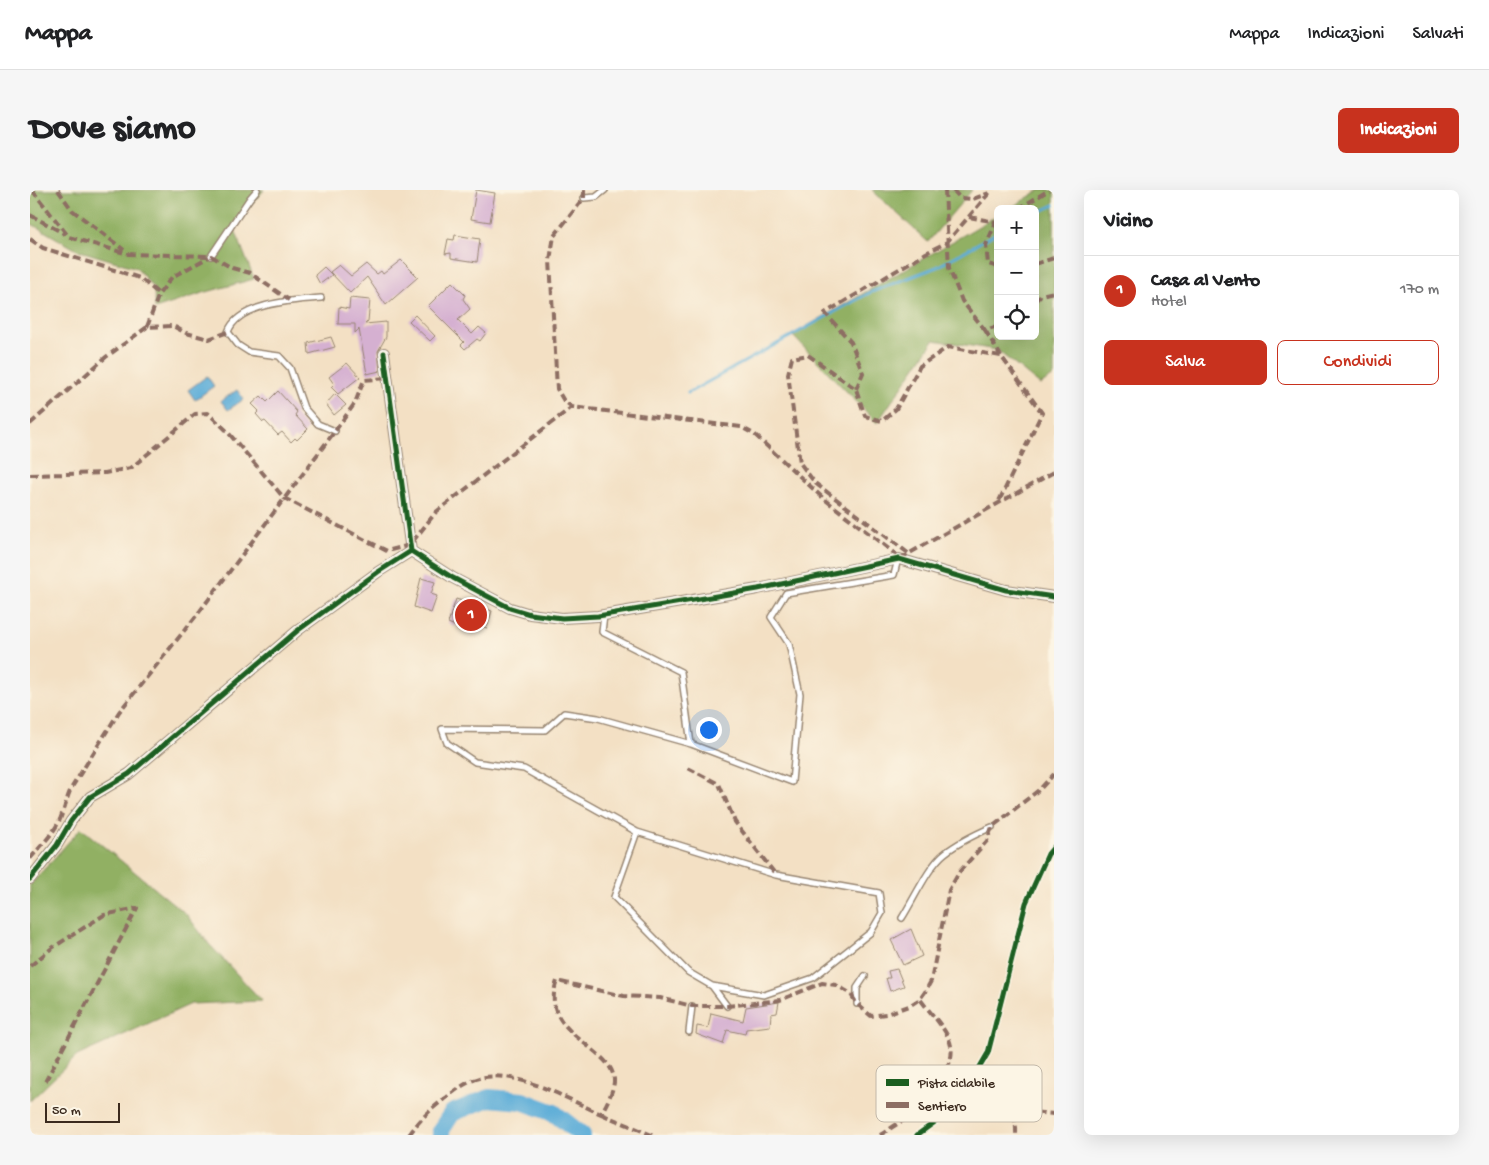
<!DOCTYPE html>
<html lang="it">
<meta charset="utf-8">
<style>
:root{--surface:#fff;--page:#f6f6f6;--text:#202124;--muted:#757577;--line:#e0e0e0;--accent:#c8321e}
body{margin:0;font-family:"Gochi Hand",sans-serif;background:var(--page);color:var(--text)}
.controls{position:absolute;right:15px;top:15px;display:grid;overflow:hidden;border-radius:8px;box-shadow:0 5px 20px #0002}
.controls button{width:45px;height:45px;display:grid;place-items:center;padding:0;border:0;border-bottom:1px solid var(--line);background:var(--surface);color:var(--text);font:25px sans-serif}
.scale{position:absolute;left:15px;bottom:12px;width:75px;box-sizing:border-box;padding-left:5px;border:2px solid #3b2a1e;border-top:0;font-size:14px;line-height:18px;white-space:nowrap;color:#3b2a1e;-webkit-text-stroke:4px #fcf5e5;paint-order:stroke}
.you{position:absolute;left:678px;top:539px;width:18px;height:18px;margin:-12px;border:4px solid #fff;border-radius:50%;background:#1a73e8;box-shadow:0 0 0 8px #1a73e833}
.badge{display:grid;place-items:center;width:32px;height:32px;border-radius:50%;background:var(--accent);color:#fff;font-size:16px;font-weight:700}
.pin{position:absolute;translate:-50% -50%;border:2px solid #fff;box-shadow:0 1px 5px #0006}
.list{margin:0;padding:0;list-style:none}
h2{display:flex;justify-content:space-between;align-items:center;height:65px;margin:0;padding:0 20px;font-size:21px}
h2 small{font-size:16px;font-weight:400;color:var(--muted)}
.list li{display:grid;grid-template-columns:32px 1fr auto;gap:15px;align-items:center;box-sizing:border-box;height:70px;padding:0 20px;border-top:1px solid var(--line)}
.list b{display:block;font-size:19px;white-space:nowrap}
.list p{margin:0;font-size:16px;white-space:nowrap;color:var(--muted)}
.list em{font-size:16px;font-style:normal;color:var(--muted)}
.actions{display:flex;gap:10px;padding:15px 20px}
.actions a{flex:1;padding:11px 0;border:1px solid var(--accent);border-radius:8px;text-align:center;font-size:18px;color:var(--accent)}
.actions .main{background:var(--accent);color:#fff}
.icon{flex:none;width:28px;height:28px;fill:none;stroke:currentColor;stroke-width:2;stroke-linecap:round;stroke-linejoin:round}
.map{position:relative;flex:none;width:1024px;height:945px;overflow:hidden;border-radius:8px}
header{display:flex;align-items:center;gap:30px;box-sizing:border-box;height:70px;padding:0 25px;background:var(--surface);border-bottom:1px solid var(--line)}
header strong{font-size:24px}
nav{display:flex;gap:28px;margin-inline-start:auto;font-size:18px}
.intro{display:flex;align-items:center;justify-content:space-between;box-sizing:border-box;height:120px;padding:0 30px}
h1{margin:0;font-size:35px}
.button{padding:12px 22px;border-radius:8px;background:var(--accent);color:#fff;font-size:18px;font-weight:700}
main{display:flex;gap:30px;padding:0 30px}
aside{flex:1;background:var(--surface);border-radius:8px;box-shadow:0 5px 20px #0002}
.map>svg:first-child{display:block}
.forest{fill:#91b064;stroke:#666d41}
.water{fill:#5eaed8;stroke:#4c6c7b}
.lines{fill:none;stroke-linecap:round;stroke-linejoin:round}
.stream{stroke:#5eaed8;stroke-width:3}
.river{stroke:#5eaed8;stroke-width:18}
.building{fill:#d5b0d1}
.lane-casing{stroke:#978571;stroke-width:8}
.street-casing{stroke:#978571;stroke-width:12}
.lane{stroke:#fff;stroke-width:5}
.street{stroke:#fff;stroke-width:10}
.quiet{stroke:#8d6e63;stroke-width:4;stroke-dasharray:8 4;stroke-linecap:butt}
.cycleway-casing{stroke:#fcf5e5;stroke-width:8}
.cycleway{stroke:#1b5e20;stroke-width:5}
.key{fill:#fcf5e5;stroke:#c2b8a9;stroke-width:1}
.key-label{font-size:14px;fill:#3b2a1e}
</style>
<header>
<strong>Mappa</strong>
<nav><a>Mappa</a><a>Indicazioni</a><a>Salvati</a></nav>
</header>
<div class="intro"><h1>Dove siamo</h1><a class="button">Indicazioni</a></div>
<main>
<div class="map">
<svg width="1024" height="945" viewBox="0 0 1024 945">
<rect width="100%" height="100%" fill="#fcf5e5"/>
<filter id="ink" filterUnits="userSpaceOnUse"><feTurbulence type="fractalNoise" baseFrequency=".02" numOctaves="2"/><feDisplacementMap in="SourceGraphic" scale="10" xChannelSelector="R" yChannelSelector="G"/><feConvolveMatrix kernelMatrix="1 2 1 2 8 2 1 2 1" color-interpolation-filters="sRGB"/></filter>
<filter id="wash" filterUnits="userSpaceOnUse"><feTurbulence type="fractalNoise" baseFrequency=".0096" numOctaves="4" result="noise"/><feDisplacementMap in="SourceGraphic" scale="20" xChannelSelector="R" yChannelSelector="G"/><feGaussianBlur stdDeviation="1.12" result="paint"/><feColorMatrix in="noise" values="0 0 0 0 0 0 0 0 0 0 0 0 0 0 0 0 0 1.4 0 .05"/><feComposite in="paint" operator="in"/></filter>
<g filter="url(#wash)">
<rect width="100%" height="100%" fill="#f3e0c4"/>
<!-- forest -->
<path class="forest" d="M0 0H234L203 35 224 89 173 103 125 119 124 99 107 78 47 60 0 33Z
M842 0H942L898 52Z
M1010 0H1024V186L1010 195 967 160 904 150 847 233 762 145 968 25V146H1005V19H979Z
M51 638 156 724 179 754 232 811 161 814 47 866 0 911V695Z"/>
<!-- water -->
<path class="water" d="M177 186 184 196 165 210 158 200Z
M207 200 214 209 198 220 191 211Z"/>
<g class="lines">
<!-- stream -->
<path class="stream" d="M1005 24 1024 15
M658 203 839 103 907 77 968 42"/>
<!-- river -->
<path class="river" d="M411 945V940L422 923 459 908 492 911 524 923 552 945"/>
</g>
<g id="blocks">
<!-- building -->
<path class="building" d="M446 0 465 3 460 32 441 29Z
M425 45 450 49 447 72 421 68V63L415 64 418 49 424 50Z
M371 70 388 87 356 115 337 87 320 103 300 82 309 75 321 86 336 74 347 84 351 81 353 84Z
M294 77 302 85 290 94 285 85Z
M422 92 435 105 433 109 440 119 428 130 442 144 449 137 456 143 450 151 447 149 435 159 431 155 434 152 398 116Z
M320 108 340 110 338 131 335 134 356 132V147L348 161 350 181 337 184 329 139 325 143V134H308L309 117 319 119Z
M385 125 405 146 400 151 379 131Z
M301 147 305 157 279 164 278 153Z
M317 173 330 187 308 204 301 197 304 194 299 187Z
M248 201 267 222 265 225 278 239 267 250 265 248 261 252 252 242 248 245 235 231 233 232 226 224 229 221 222 214 231 206 237 212Z
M305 204 316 215 304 225 296 214Z
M391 388 405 392 401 404 407 406 401 423 384 417Z
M426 409 462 421 457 438 427 428 425 436 418 433Z
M881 739 892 766 873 775 861 750Z
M867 779 874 796 860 801 856 788H860L858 781Z
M749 812 747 823 741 824 740 836 716 839 715 844 697 840 693 854 666 844 667 836 678 838 681 823 713 831 716 817Z"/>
</g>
</g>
<g filter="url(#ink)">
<use href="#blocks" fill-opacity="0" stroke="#978571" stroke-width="1"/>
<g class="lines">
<!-- lane casing -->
<g class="lane-casing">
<path id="lane" d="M554 8 566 7 575 0
M181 66 220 8 227 0
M291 108C264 110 208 113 198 142L208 155 219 162 249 166 260 178 274 218 288 234 305 241
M574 425 572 442 651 482 661 554 762 592 770 504 759 454 741 427 756 403 864 385 868 369
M607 642 584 707 658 782 682 796 734 805 783 788 841 742 852 723 849 703 746 685 607 642 494 579 445 572 417 553 412 539 515 540 534 523 568 528 661 554
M872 728C883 711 899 675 915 663 929 652 946 644 962 637
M682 796 697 816
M827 814V798L835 786
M659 842 662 816"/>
</g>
<!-- street casing -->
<g class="street-casing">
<path id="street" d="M354 163 381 361 423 388 480 418 500 424 532 428 568 426 728 399 869 369 976 400 1024 407
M0 689 27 655 41 631 60 607 99 584 267 441 348 382 381 361"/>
</g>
<!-- lane -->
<use href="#lane" class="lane"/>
<!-- street -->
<use href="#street" class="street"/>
<!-- quiet -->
<path class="quiet" d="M2 0 39 47 98 64 181 66 202 78 220 83 259 110
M28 0 42 20 94 60
M554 0V8L524 46 520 70 527 199 534 211 542 217 711 237 724 244 793 308 864 363 869 369 1024 282
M915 0 919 78 932 111 955 140 968 136
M923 0 930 8 943 9 959 3
M988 19 1019 0
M0 25 35 44
M939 27 966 32
M968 31 966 32 956 55 958 74 968 77
M0 49 13 58 110 88 129 104
M1005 74 1024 68
M1005 111 1011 105 1024 102
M117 137 129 104 142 87 179 67
M955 140 971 166
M826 199 833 183 821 152 795 123 896 63 917 52 960 2 961 0
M0 234 76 167 117 137 143 136 156 143 179 149 198 142
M0 285 75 283 101 278 165 224 178 223 196 240 254 308 357 361 380 355 406 322 542 217
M878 363 785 293 770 273 758 184 762 168 778 165 826 199 835 226 852 231 866 219 890 176 918 157 971 166 1012 223 968 313
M658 578 689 594 705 632 746 685
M0 669C11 655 27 641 32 624 36 615 37 606 42 597L89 522 170 421 305 241 325 213 334 190 357 188
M0 776 22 758 74 725 107 718 14 894
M571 924 622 945
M887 924 882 918C886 907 896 904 904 896 939 858 915 842 890 809
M983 926 1002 922 1024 924
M379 945C390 929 402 918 417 907 427 899 438 891 450 888 487 879 537 909 571 924 576 915 583 902 584 892 586 857 507 845 527 791L594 806 630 808 662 816H697L750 810 792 793 806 795 820 803 827 814 841 826 856 824 879 816 890 809 895 802 901 791 919 700 930 681 957 651 962 637 1010 599 1024 584
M850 945C862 938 874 928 887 924 897 921 908 922 918 920 946 913 988 898 986 945"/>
<!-- cycleway casing -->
<g class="cycleway-casing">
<path id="cycleway" d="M354 163 381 361 423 388 480 418 500 424 532 428 568 426 728 399 869 369 976 400 1024 407
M0 689 27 655 41 631 60 607 99 584 267 441 348 382 381 361
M887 945 905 932 915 920 944 887 958 863 996 713 1018 664 1024 657"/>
</g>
<!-- cycleway -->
<use href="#cycleway" class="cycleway"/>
</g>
</g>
<!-- legend -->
<rect x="846" y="875" width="166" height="57" rx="8" class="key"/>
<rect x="856" y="889" width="23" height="7" fill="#1b5e20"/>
<rect x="856" y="912" width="23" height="6" fill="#8d6e63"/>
<g class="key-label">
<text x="888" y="897">Pista ciclabile</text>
<text x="888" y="920">Sentiero</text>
</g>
</svg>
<div class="controls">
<button>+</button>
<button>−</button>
<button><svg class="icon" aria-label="locate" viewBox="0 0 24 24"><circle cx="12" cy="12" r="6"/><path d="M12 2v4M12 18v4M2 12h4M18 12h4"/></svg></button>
</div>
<div class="scale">50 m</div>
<div class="you"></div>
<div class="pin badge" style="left:441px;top:425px">1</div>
</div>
<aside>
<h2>Vicino<small></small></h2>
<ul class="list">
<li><span class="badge">1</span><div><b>Casa al Vento</b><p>Hotel</p></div><em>170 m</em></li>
</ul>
<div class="actions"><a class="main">Salva</a><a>Condividi</a></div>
</aside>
</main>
